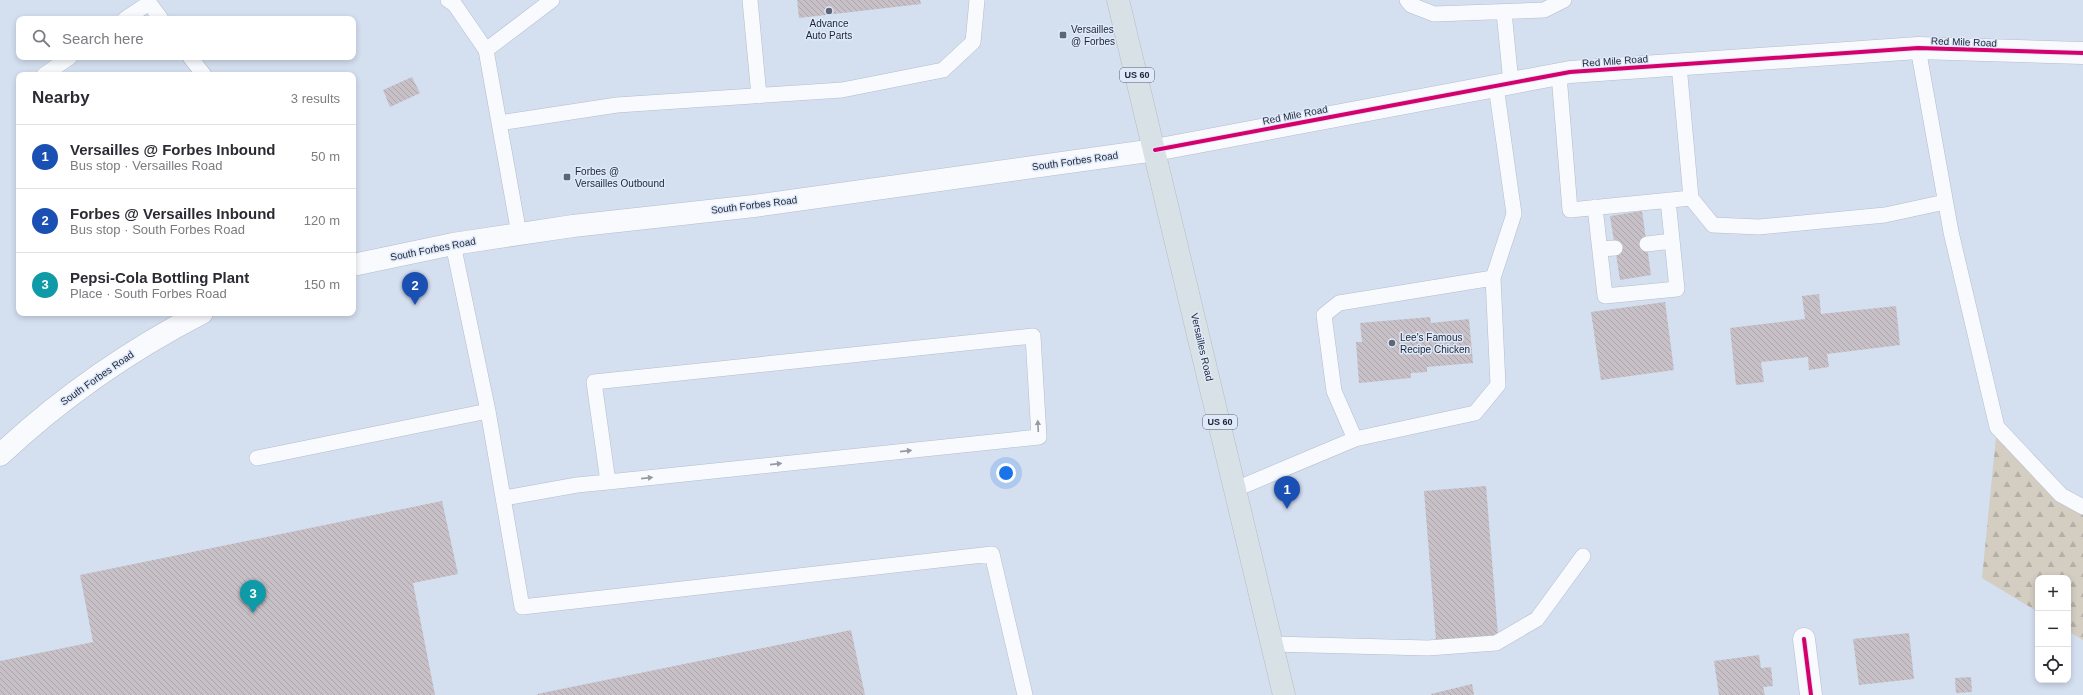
<!DOCTYPE html>
<meta charset="utf-8">
<style>
:root{--surface:#fff;--page:#f2f2f3;--text:#2b2b33;--muted:#7c7c81;--line:#e1e1e2;--accent:#5c6676}
body{margin:0;font-family:Helvetica,sans-serif;background:var(--page);color:var(--text)}
.controls{position:absolute;right:12px;bottom:12px;display:grid;overflow:hidden;border-radius:8px;box-shadow:0 2px 6px #0003}
.controls button{width:36px;height:36px;display:grid;place-items:center;padding:0;border:0;border-bottom:1px solid var(--line);background:var(--surface);color:var(--text);font:20px sans-serif}
.you{position:absolute;left:1006px;top:473px;width:14px;height:14px;margin:-10px;border:3px solid #fff;border-radius:50%;background:#1a73e8;box-shadow:0 0 0 6px #1a73e833}
.badge{display:grid;place-items:center;width:26px;height:26px;border-radius:50%;background:var(--accent);color:#fff;font-size:13px;font-weight:700}
.pin{position:absolute;translate:-50% -33px;filter:drop-shadow(0 1px 2px #0008)}
.pin::after{content:'';position:absolute;top:21px;width:14px;height:12px;background:inherit;clip-path:polygon(0 0,100% 0,50% 100%)}
.list{margin:0;padding:0;list-style:none}
h2{display:flex;justify-content:space-between;align-items:center;height:52px;margin:0;padding:0 16px;font-size:17px}
h2 small{font-size:13px;font-weight:400;color:var(--muted)}
.list li{display:grid;grid-template-columns:26px 1fr auto;gap:12px;align-items:center;box-sizing:border-box;height:64px;padding:0 16px;border-top:1px solid var(--line)}
.list b{display:block;font-size:15px;white-space:nowrap}
.list p{margin:0;font-size:13px;white-space:nowrap;color:var(--muted)}
.list em{font-size:13px;font-style:normal;color:var(--muted)}
.icon{flex:none;width:22px;height:22px;fill:none;stroke:currentColor;stroke-width:2;stroke-linecap:round;stroke-linejoin:round}
.map{position:relative;flex:none;width:2083px;height:695px;overflow:hidden}
.search{position:absolute;background:var(--surface);box-shadow:0 2px 6px #0003;left:16px;top:16px;width:340px;height:44px;display:flex;align-items:center;gap:10px;box-sizing:border-box;padding:0 14px;border-radius:8px;color:var(--muted);font-size:15px}
.panel{position:absolute;background:var(--surface);box-shadow:0 2px 6px #0003;left:16px;top:72px;width:340px;height:244px;border-radius:8px}
.map>svg:first-child{display:block}
.forest{fill:url(#forest-firs)}
.building{fill:url(#building-back-hatch)}
.lines{fill:none;stroke-linecap:round;stroke-linejoin:round}
.service-casing{stroke:#b4bdcb;stroke-width:16}
.minor-casing{stroke:#b4bdcb;stroke-width:23}
.secondary-casing{stroke:#b4bdcb;stroke-width:23}
.primary-casing{stroke:#b6bcc5;stroke-width:23}
.service{stroke:#f9fafd;stroke-width:15}
.minor{stroke:#f9fafd;stroke-width:22}
.secondary{stroke:#f9fafd;stroke-width:22}
.primary{stroke:#d8e2e6;stroke-width:22}
.cycleway-casing{stroke:#dfe9f9;stroke-width:6}
.cycleway{stroke:#d6006c;stroke-width:4}
.oneway{fill:#969aa3}
.poi-dot{fill:#5c6676;stroke:#dfe9f9;stroke-width:1.5}
.labels{text-anchor:middle;dominant-baseline:central;stroke-width:3;stroke-linejoin:round;paint-order:stroke}
.shield{fill:#dfe9f9;stroke:#56606f;stroke-width:1}
.shield-label{font-size:9px;font-weight:bold;fill:#1c2534}
.poi-label{font-size:10px;fill:#1c2534;stroke:#dfe9f9;text-anchor:start}
.street-label{font-size:10px;fill:#1c2534;stroke:#dfe9f9}
</style>
<div class="map">
<svg width="2083" height="695" viewBox="0 0 2083 695">
<defs>
<pattern id="forest-firs" width="22" height="20" patternUnits="userSpaceOnUse"><rect width="22" height="20" fill="#d4cdc2"/><path d="M5 1l3.5 6h-7zM16 11l3.5 6h-7z" fill="#b5b0a7"/></pattern>
<pattern id="building-back-hatch" width="6" height="6" patternUnits="userSpaceOnUse"><rect width="6" height="6" fill="#c8c0c7"/><path d="M-1 5l2 2M0 0l6 6M5-1l2 2" fill="none" stroke="#aba5ac"/></pattern>
</defs>
<rect width="100%" height="100%" fill="#d4dff0"/>
<!-- forest -->
<path class="forest" d="M1997 427 2083 507V640L2068 631V578H2038V612L1982 578Z"/>
<!-- building -->
<path class="building" d="M797 0H920L921 4 799 18Z
M412 77 420 93 390 107 383 90Z
M1642 211 1651 275 1620 280 1610 216Z
M1819 294 1821 314 1896 306 1900 345 1827 354 1829 367 1809 370 1808 357 1761 362 1764 382 1736 385 1730 328 1805 319 1802 296Z
M1665 302 1674 370 1601 380 1591 312Z
M1430 317 1431 323 1469 319 1473 363 1427 367V372L1411 373V378L1359 383 1356 342H1362L1360 323Z
M1486 486 1498 635 1436 640 1424 491Z
M442 501 458 574 413 583 435 695H0V661L93 642 80 575Z
M851 630 865 695H538L537 694Z
M1909 633 1914 679 1859 685 1853 639Z
M1759 655 1761 668 1771 667 1773 686 1763 687 1765 695H1719L1714 661Z
M1971 677 1972 692 1956 693 1955 678Z
M1472 684 1474 695H1431V694Z"/>
<g class="lines">
<!-- service casing -->
<g class="service-casing">
<path id="service" d="M147 0 161 19
M448 0 455 5 486 50 519 234
M750 0 759 96
M1407 0 1411 5 1434 14 1544 10 1564 0
M1504 12 1511 83
M125 19 149 3
M1918 48 1951 232 1997 427 2061 495 2083 507
M486 50 552 0
M190 57 204 75
M1679 65 1691 198 1713 225 1759 227 1885 215 1945 202
M44 75 70 57
M1559 75 1570 210 1691 198
M499 123 617 105 842 90 943 70 973 42 977 0
M1595 207 1605 296 1677 289 1668 200
M1647 244 1672 241
M1600 249 1615 248
M488 411 522 607 992 554 1025 695
M1355 439 1334 391 1324 315 1339 303 1493 278
M257 458 488 411 453 244
M1236 489 1355 439 1475 413 1498 385 1493 278 1514 214 1496 86
M504 498 577 485 608 482 1039 437 1033 336 594 382 608 482
M1272 644 1428 648 1496 643 1537 619 1583 556"/>
</g>
<!-- minor casing -->
<g class="minor-casing">
<path id="minor" d="M1804 639 1811 695"/>
</g>
<!-- secondary casing -->
<g class="secondary-casing">
<path id="secondary" d="M353 265 453 244 573 226 754 206 1155 150 1570 72 1918 48 2083 53
M0 455C61 398 128 351 202 313"/>
</g>
<!-- primary casing -->
<g class="primary-casing">
<path id="primary" d="M1118 0 1284 695"/>
</g>
<!-- service -->
<use href="#service" class="service"/>
<!-- minor -->
<use href="#minor" class="minor"/>
<!-- secondary -->
<use href="#secondary" class="secondary"/>
<!-- primary -->
<use href="#primary" class="primary"/>
<!-- cycleway casing -->
<g class="cycleway-casing">
<path id="cycleway" d="M1155 150 1570 72 1918 48 2083 53
M1804 639 1811 695"/>
</g>
<!-- cycleway -->
<use href="#cycleway" class="cycleway"/>
</g>
<!-- one-way arrows -->
<defs><path id="oneway-solid" d="M-6-.8H1V-3.2L6.5 0L1 3.2V.8H-6Z"/></defs>
<g class="oneway">
<use href="#oneway-solid" transform="translate(1038 426) rotate(-93)"/>
<use href="#oneway-solid" transform="translate(906 451) rotate(-6)"/>
<use href="#oneway-solid" transform="translate(776 464) rotate(-6)"/>
<use href="#oneway-solid" transform="translate(647 478) rotate(-6)"/>
</g>
<!-- markers -->
<g class="poi-dot">
<circle cx="829" cy="11" r="4"/>
<rect x="1059" y="31" width="8" height="8" rx="2"/>
<rect x="563" y="173" width="8" height="8" rx="2"/>
<circle cx="1392" cy="343" r="4"/>
</g>
<g class="labels">
<!-- shield labels -->
<g class="shield">
<rect x="1120" y="68" width="34" height="14" rx="3"/>
<rect x="1203" y="415" width="34" height="14" rx="3"/>
</g>
<g class="shield-label">
<text x="1137" y="75">US 60</text>
<text x="1220" y="422">US 60</text>
</g>
<!-- poi labels -->
<g class="poi-label">
<text x="829" y="23" text-anchor="middle">Advance<tspan x="829" dy="12">Auto Parts</tspan></text>
<text x="1071" y="29">Versailles<tspan x="1071" dy="12">@ Forbes</tspan></text>
<text x="575" y="171">Forbes @<tspan x="575" dy="12">Versailles Outbound</tspan></text>
<text x="1400" y="337">Lee's Famous<tspan x="1400" dy="12">Recipe Chicken</tspan></text>
</g>
<!-- street labels -->
<g class="street-label">
<text transform="translate(1964 42) rotate(2)">Red Mile Road</text>
<text transform="translate(1615 61) rotate(-4)">Red Mile Road</text>
<text transform="translate(1295 115) rotate(-11)">Red Mile Road</text>
<text transform="translate(1075 161) rotate(-8)">South Forbes Road</text>
<text transform="translate(754 205) rotate(-7)">South Forbes Road</text>
<text transform="translate(433 249) rotate(-11)">South Forbes Road</text>
<text transform="translate(1202 347) rotate(77)">Versailles Road</text>
<text transform="translate(97 378) rotate(-35)">South Forbes Road</text>
</g>
</g>
</svg>
<div class="controls">
<button>+</button>
<button>−</button>
<button><svg class="icon" aria-label="locate" viewBox="0 0 24 24"><circle cx="12" cy="12" r="6"/><path d="M12 2v4M12 18v4M2 12h4M18 12h4"/></svg></button>
</div>
<div class="you"></div>
<div class="pin badge" style="left:1287px;top:509px;background:#1a4fb4">1</div>
<div class="pin badge" style="left:415px;top:305px;background:#1a4fb4">2</div>
<div class="pin badge" style="left:253px;top:613px;background:#0f9aa8">3</div>
<div class="search"><svg class="icon" aria-label="search" viewBox="0 0 24 24"><circle cx="10" cy="10" r="6"/><path d="M15 15l6 6"/></svg>Search here</div>
<section class="panel">
<h2>Nearby<small>3 results</small></h2>
<ul class="list">
<li><span class="badge" style="background:#1a4fb4">1</span><div><b>Versailles @ Forbes Inbound</b><p>Bus stop · Versailles Road</p></div><em>50 m</em></li>
<li><span class="badge" style="background:#1a4fb4">2</span><div><b>Forbes @ Versailles Inbound</b><p>Bus stop · South Forbes Road</p></div><em>120 m</em></li>
<li><span class="badge" style="background:#0f9aa8">3</span><div><b>Pepsi-Cola Bottling Plant</b><p>Place · South Forbes Road</p></div><em>150 m</em></li>
</ul>
</section>
</div>
